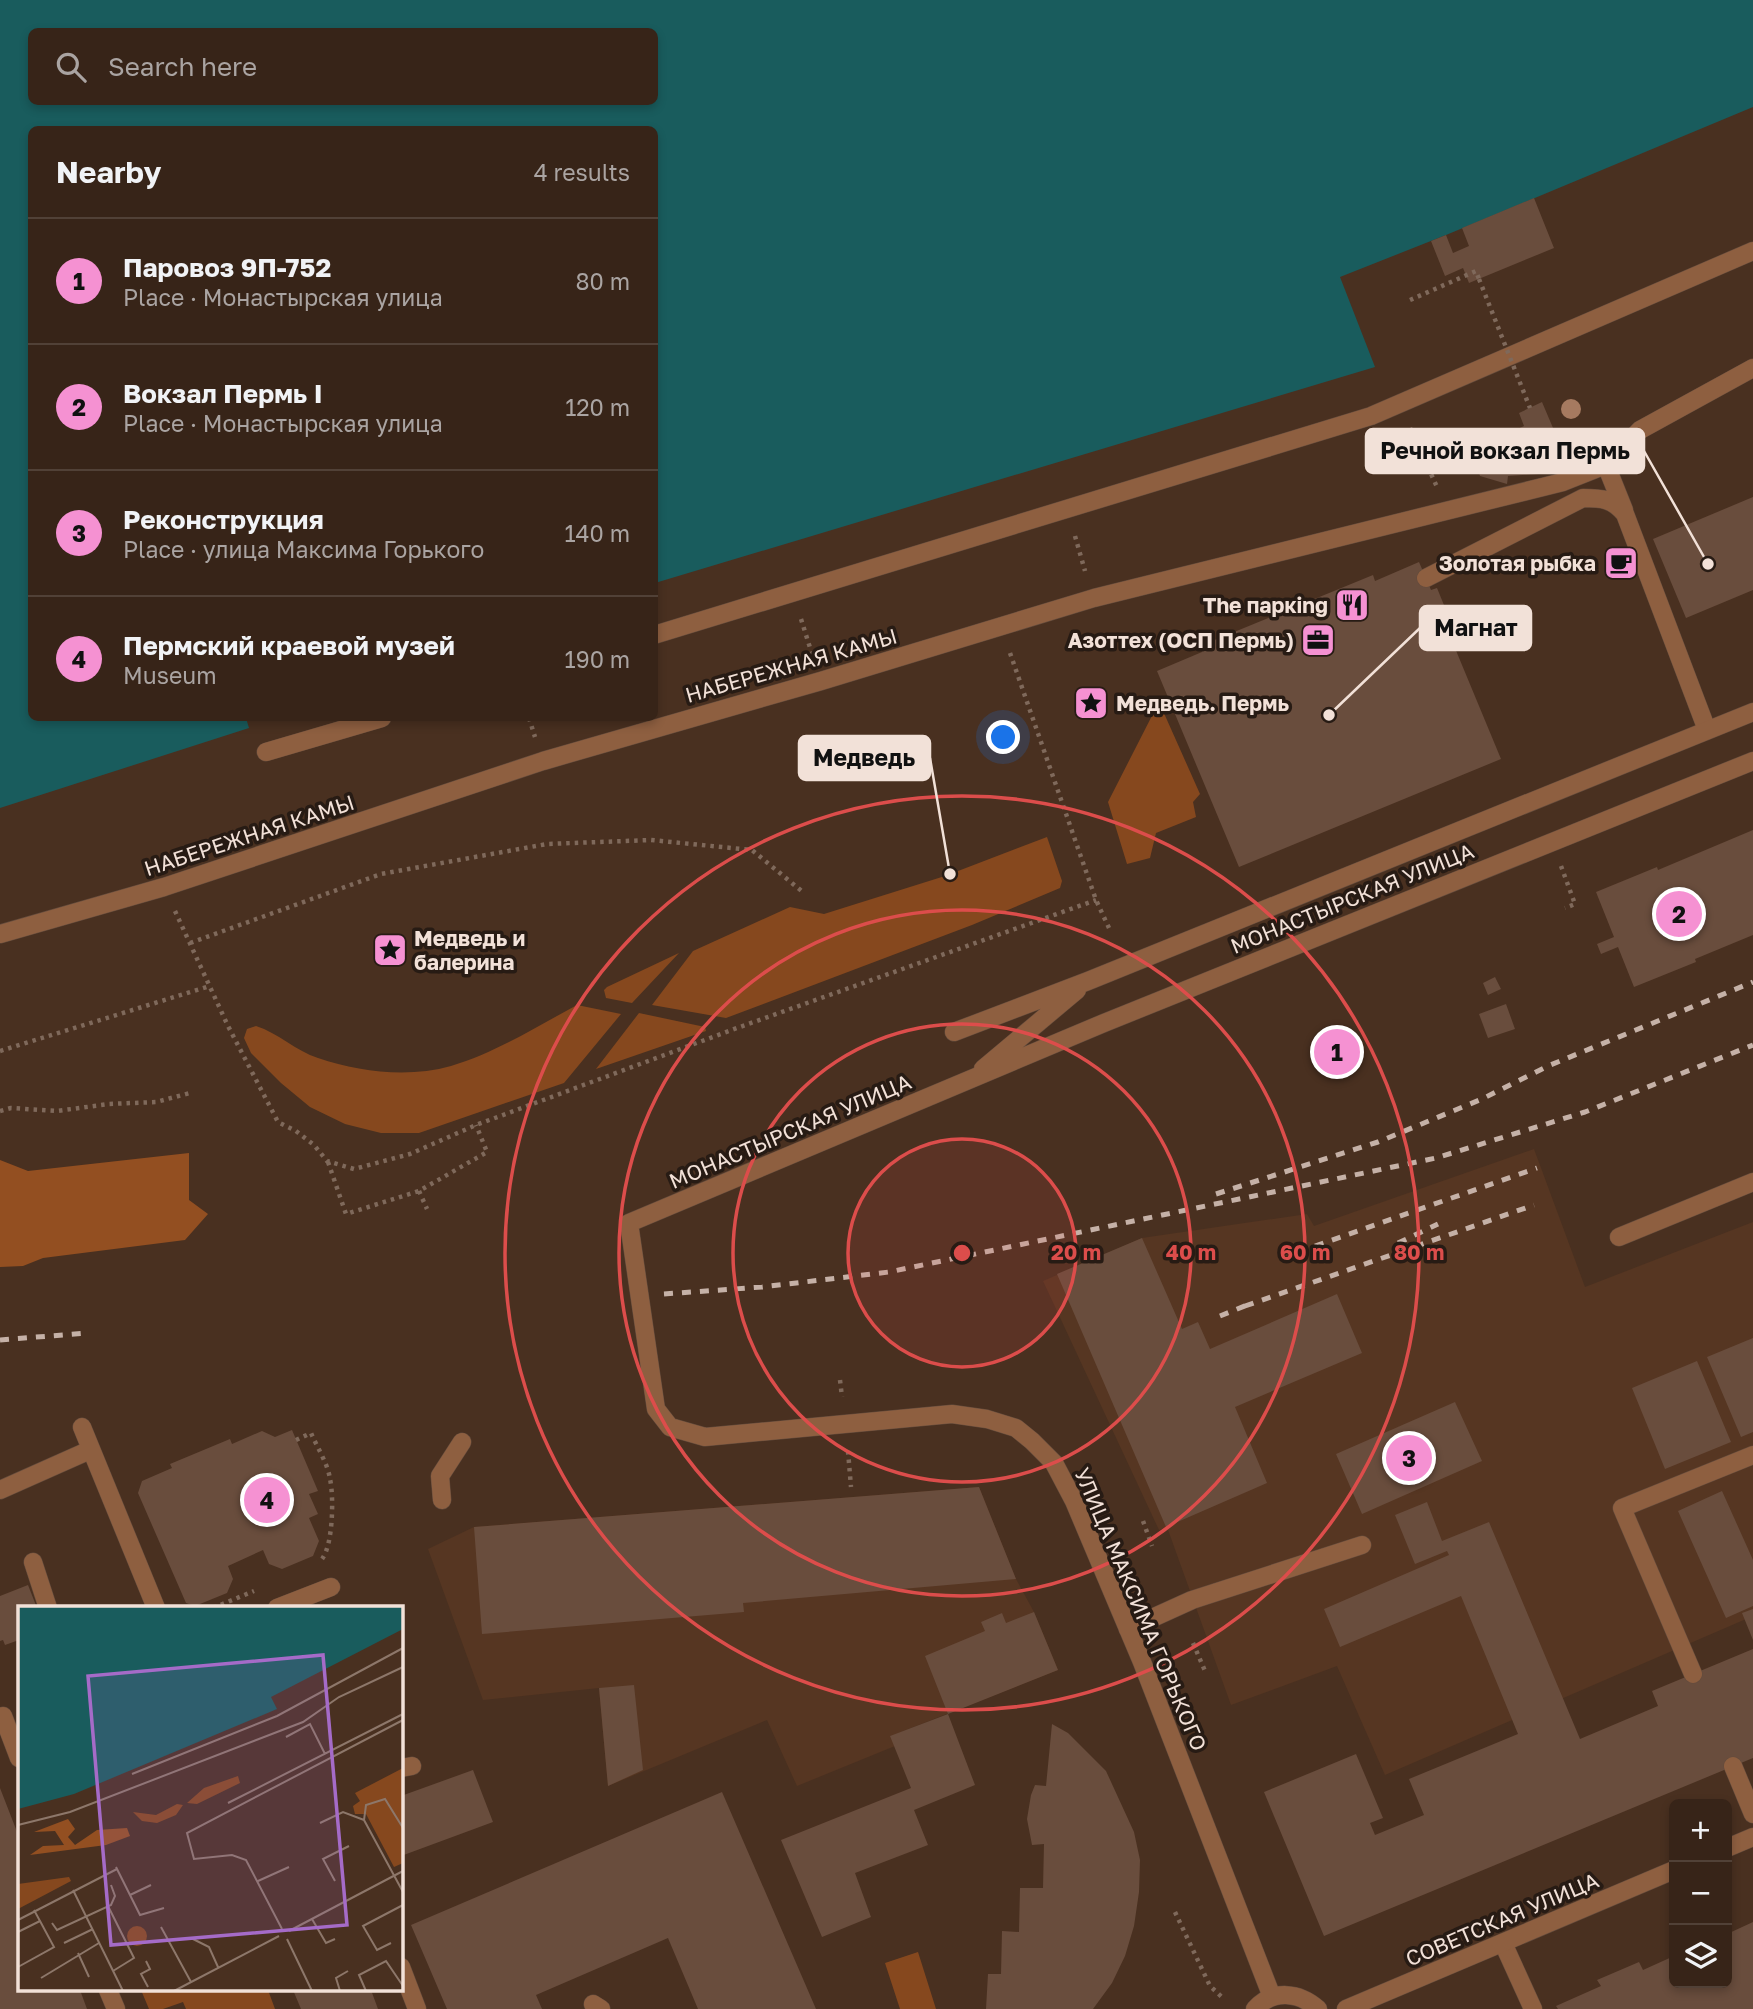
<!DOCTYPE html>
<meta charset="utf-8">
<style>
:root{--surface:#372418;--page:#423025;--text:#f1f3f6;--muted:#aaa4a2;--line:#514137;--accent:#f591d2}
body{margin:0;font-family:"Golos Text",sans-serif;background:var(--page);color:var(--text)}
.controls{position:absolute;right:21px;bottom:21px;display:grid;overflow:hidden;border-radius:10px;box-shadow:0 4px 10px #0003}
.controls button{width:63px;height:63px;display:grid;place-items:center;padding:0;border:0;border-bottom:2px solid var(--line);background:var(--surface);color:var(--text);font:35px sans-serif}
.you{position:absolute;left:1004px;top:738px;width:24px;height:24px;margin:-18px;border:5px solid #fff;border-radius:50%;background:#1a73e8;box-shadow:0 0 0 10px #1a73e833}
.badge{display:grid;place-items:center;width:46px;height:46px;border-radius:50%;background:var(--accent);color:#111;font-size:23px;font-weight:700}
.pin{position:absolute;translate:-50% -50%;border:4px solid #fff;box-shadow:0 2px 7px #0006}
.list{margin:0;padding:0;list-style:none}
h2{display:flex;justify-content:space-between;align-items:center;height:91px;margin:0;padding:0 28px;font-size:30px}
h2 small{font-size:23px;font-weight:400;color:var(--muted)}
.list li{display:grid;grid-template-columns:46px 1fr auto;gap:21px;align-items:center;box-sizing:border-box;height:126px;padding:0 28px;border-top:2px solid var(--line)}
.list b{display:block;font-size:26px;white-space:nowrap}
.list p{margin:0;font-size:23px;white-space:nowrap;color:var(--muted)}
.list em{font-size:23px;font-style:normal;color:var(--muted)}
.icon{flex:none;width:38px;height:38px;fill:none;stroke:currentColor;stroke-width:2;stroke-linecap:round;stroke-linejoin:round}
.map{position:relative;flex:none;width:1753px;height:2009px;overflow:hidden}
.search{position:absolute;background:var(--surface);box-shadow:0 4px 10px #0003;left:28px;top:28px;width:630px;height:77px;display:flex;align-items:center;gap:18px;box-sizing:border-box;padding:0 24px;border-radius:10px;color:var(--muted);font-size:26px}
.panel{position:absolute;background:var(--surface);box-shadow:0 4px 10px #0003;left:28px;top:126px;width:630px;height:595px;border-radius:10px}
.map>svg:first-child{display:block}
.built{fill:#563622}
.green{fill:#86481e}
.forest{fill:#934f21}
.water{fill:#195c5d;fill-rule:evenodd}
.building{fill:#694d3d}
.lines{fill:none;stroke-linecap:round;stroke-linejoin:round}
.lane-casing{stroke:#644c3d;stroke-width:19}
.street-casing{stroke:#644c3d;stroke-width:19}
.path{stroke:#7f695b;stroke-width:4.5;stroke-dasharray:3.5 5;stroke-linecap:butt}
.lane{stroke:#8e5f40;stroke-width:18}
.street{stroke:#8e5f40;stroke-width:18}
.rail{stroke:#c5b1a7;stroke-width:5;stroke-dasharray:9 9;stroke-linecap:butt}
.path-bridge{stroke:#7f695b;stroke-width:4.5;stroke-dasharray:3.5 5;stroke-linecap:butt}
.tree{fill:#a67a60}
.ring{fill:none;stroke:#dc4d4b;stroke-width:3.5}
.labels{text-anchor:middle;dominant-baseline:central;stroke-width:7;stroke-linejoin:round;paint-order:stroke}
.poi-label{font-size:21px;font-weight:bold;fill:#f2e1d8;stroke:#271b14;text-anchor:end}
.street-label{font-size:21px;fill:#f2e1d8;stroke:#271b14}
.inset-road{fill:none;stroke:#8d776a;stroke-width:2}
.view{fill:#a56bc8;fill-opacity:0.15;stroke:#a56bc8;stroke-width:3.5}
.inset-edge{fill:none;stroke:#f2e1d8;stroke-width:3.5}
.centre{fill:#dc4d4b;stroke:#271b14;stroke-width:3.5}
.ring-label{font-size:21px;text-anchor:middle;font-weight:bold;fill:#dc4d4b;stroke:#271b14;stroke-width:7;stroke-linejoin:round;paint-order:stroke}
.leader{fill:none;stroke:#f2e1d8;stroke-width:2.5}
.callout-dot{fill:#f2e1d8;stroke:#271b14;stroke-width:2.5}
.callout{fill:#f2e1d8;stroke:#f2e1d8;stroke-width:2.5}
.callout-label{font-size:23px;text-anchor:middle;font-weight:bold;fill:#111}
</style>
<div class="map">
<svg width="1753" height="2009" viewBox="0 0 1753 2009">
<rect width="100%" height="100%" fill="#493020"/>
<!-- built -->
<path class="built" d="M1534 1149 1585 1287 1753 1222V1616L1385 1775 1337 1666 1231 1705 1167 1527 1159 1530 1043 1281 1142 1238 1307 1214 1314 1226Z
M979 1487 1016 1579 1034 1612 1058 1670 891 1736 895 1746 797 1786 767 1720 608 1786 599 1688 483 1700 428 1549 474 1527Z"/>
<!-- green -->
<path class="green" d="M1159 702 1200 794 1193 802 1196 817 1156 833 1150 858 1127 864 1108 802Z
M1047 837 1062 881 1060 888 972 925 726 1018 652 1005 693 951 790 907 824 914 945 876Z
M679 953 632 1003 606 998 604 990 607 987Z
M577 1005 621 1014 564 1083 419 1133H381L345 1124 310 1107 281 1083 251 1053 244 1038 247 1029 256 1026C278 1033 296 1051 318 1058 360 1072 408 1078 451 1066 495 1053 536 1027 577 1005Z
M639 1013 705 1027 706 1031 596 1069Z
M918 1952 936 2009H900L885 1963Z
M141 1990H268L275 2009H186L183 2002 163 2009H149Z"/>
<!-- forest -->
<path class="forest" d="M189 1153V1200L208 1214 185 1240 43 1258 23 1266 0 1267V1160L28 1171Z"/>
<!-- water -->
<path class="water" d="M0 0H1753V107L1446 235 1340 277 1375 367 655 583 654 130H32V718H246L249 728 0 808ZM32 32H654V102H32Z"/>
<!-- building -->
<path class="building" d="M1534 198 1554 248 1469 283 1463 268 1445 276 1431 241 1446 235 1453 253 1469 246 1462 228Z
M1542 402 1567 461 1540 466 1539 474 1508 476 1507 484 1480 476 1472 451 1524 426 1519 413Z
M1753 497V590L1686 618 1653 539Z
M1419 562 1431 590 1437 588 1446 610 1440 612 1501 759 1239 867 1157 671 1202 652 1200 646 1373 575 1375 581Z
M1753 830V935L1695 959 1696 962 1634 987 1618 947 1601 954 1597 944 1614 937 1596 892 1657 867 1658 870Z
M1495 977 1501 989 1488 995 1483 983Z
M1506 1004 1515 1029 1488 1038 1479 1014Z
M1142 1238 1182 1329 1198 1322 1210 1349 1337 1294 1362 1353 1235 1407 1267 1483 1166 1527 1057 1274Z
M1753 1338V1432L1741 1437 1707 1357Z
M1697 1361 1731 1442 1665 1469 1632 1388Z
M1455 1402 1482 1461 1362 1514 1336 1454Z
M292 1430 318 1491 309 1494 318 1514 309 1518 319 1541 313 1556 282 1569 269 1564 263 1550 228 1566 233 1579 227 1593 195 1606 186 1603 138 1493 142 1481 172 1468 170 1464 230 1439 232 1444 262 1431 275 1437Z
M979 1487 1016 1579 743 1603 744 1612 482 1634 474 1527Z
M1722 1491 1753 1560V1606L1726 1618 1678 1511Z
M1427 1502 1442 1541 1489 1522 1580 1739 1658 1706 1652 1691 1753 1649V1758L1324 1936 1264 1792 1356 1754 1383 1818 1370 1823 1375 1835 1424 1815 1409 1779 1518 1734 1461 1596 1340 1647 1324 1609 1449 1555 1447 1551 1415 1564 1395 1515Z
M28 1585 37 1608H19V1640L5 1645 3 1640 0 1641V1596Z
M1753 1609V1640L1742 1613Z
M1034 1612 1058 1670 948 1714 975 1785 914 1810 928 1845 855 1873 871 1917 822 1937 781 1840 911 1788 890 1736 948 1714 925 1656 985 1631 981 1622 1002 1613 1006 1623Z
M634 1685 643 1770 608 1786 599 1688Z
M1052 1724 1068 1733 1106 1771 1134 1832 1140 1860 1139 1892 1134 1926 1125 1956 1112 1983 1093 2009H986L988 1974H1001L1002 1931 1019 1932 1020 1888H1043L1044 1844 1032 1845 1027 1819 1031 1795 1035 1785 1046 1786Z
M473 1770 493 1822 401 1856V1796Z
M0 1788 19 1837V1990H80L87 2009H0Z
M722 1792 816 2009H698L668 1938 536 1995 542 2009H447L411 1925Z
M1753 1922V2009H1558L1556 2006 1601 1986 1597 1980 1639 1962 1643 1970 1674 1956V1983H1727V1934Z
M293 1990H371L378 2009H301Z"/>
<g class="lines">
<!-- lane casing -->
<g class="lane-casing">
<path id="lane" d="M1606 465 1624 510
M1426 578 1583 498C1602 498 1613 499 1625 514L1707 730
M654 635 1371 416 1753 251
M266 752 382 718
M1619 1237 1753 1182
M82 1427 156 1608
M0 1490 90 1450
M442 1500 440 1476 462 1442
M33 1562 48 1608
M277 1608 331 1587
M1128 1629 1192 1600 1362 1545
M1693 1674 1622 1508 1753 1455
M3 1716 19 1758
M1733 1766 1753 1814
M401 1768 412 1766
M1503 1943 1533 2009
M401 1967 417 2009
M108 1990 116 2009
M593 2004 601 2009"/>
</g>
<!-- street casing -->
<g class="street-casing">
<path id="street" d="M0 934 164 887 543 761 821 681 1094 598 1563 482 1606 465 1640 430 1753 368
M954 1032 1088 981 1753 712
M983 1069 1077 990
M1727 1848 1753 1837
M1272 1997 1142 1662 1074 1501 1054 1463 1032 1441 1016 1428 987 1419 952 1414 705 1437 670 1427 656 1409 629 1223 1104 1023 1753 761
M1255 2009C1273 1989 1299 1992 1318 2009
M1346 2009 1674 1870"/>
</g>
<!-- path -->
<path class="path" d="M1410 300 1476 271 1479 279
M1410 428 1437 487
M1075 536 1085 571
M801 619 812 654
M1010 653 1096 900 1109 928
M529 718 535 737
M1561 866 1575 904 1565 908
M175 911 228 1026 278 1122 296 1131 314 1145 327 1161 354 1169 410 1154 476 1125 737 1028 1096 900
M190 943 381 874 547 844 651 840 752 850 804 893
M0 1051 210 986
M0 1111 11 1108 57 1111 109 1104 156 1102 190 1093
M328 1162 346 1214 419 1191 487 1152 476 1125
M419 1191 427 1209
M840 1380 842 1397
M296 1440 311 1433C317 1447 328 1464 330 1479 334 1497 333 1545 322 1559
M848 1451 851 1487
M1143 1521 1152 1546
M213 1608 254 1591
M1193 1643 1205 1671
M1175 1912 1210 1986 1224 1999"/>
<!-- lane -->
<use href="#lane" class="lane"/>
<!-- street -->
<use href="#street" class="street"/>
<!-- rail -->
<path class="rail" d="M1216 1194 1378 1142 1482 1099 1548 1066 1753 982
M1398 1243 1438 1224
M1315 1246 1537 1168
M664 1294 762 1287 889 1272 1436 1158 1585 1112 1753 1045
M1245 1306 1534 1205
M1220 1316 1252 1303
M0 1340 87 1333"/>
<!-- path-bridge -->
<path class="path-bridge" d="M1479 279 1530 408"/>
</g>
<!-- trees -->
<circle class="tree" cx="1571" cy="409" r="10"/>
<!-- distance rings -->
<circle cx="962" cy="1253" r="114" fill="#dc4d4b" fill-opacity=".12"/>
<g class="ring">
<circle cx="962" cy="1253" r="114"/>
<circle cx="962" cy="1253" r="229"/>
<circle cx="962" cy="1253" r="343"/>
<circle cx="962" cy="1253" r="457"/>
</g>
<!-- icons -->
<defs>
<g id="cafe-square" transform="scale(1.75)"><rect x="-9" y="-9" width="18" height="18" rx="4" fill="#f591d2" stroke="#271b14"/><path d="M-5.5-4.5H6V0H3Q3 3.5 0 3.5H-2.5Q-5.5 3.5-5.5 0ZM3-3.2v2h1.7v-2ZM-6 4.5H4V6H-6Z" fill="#111"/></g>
<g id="restaurant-square" transform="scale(1.75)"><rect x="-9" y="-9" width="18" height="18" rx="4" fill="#f591d2" stroke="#271b14"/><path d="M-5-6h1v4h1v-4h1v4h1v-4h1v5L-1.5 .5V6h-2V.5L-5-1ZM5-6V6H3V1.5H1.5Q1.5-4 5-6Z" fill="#111"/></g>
<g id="office-square" transform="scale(1.75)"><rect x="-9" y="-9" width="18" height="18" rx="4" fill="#f591d2" stroke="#271b14"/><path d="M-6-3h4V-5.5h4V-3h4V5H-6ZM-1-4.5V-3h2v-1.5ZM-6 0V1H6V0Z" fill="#111"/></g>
<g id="sight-square" transform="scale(1.75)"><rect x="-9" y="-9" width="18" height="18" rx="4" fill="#f591d2" stroke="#271b14"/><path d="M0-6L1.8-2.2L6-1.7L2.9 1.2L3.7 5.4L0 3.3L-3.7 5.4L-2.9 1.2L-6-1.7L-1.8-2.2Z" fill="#111"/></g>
</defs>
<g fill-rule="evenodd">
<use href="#cafe-square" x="1621" y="563"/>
<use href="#restaurant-square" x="1352" y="605"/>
<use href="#office-square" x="1318" y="640"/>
<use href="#sight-square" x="1091" y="703"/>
<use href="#sight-square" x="390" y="950"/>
</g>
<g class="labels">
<!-- poi labels -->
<g class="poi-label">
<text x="1596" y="563">Золотая рыбка</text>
<text x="1328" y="605">The паркing</text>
<text x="1294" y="640">Азоттех (ОСП Пермь)</text>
<text x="1116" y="703" text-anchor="start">Медведь. Пермь</text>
<text x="414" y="938" text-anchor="start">Медведь и<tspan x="414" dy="24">балерина</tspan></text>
</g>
<!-- street labels -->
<g class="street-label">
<text transform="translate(791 665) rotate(-16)">НАБЕРЕЖНАЯ КАМЫ</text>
<text transform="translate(249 835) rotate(-18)">НАБЕРЕЖНАЯ КАМЫ</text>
<text transform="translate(1352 898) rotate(-22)">МОНАСТЫРСКАЯ УЛИЦА</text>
<text transform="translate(790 1131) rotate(-23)">МОНАСТЫРСКАЯ УЛИЦА</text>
<text transform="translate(1141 1609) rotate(67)">УЛИЦА МАКСИМА ГОРЬКОГО</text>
<text transform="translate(1502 1919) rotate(-23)">СОВЕТСКАЯ УЛИЦА</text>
</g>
</g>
<!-- overview -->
<g transform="translate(18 1606)">
<rect width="385" height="385" fill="#493020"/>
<path d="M385 162V257L376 261 348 208H337L335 200 342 195 337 187ZM220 170 222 177 179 198 169 197 186 182ZM159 198 165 199 158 209 139 217 124 215 115 206 138 209ZM51 271 53 275 0 303V278ZM109 330a10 10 0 1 1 20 0a10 10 0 1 1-20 0Z" fill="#86481e"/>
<path d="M50 213 57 223 50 231 57 239 79 224 109 222 112 230 88 239 12 249 25 240 46 239 37 225 16 226Z" fill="#934f21"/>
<path d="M0 0H385V23L253 91 259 103 56 188 0 203Z" fill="#195c5d"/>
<path class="inset-road" d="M268 131 292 118 307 148M114 168 259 110 385 42M210 197 385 108M302 217 325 206 346 214M0 219 52 206 285 116 321 91 385 61M385 222 367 193 348 199 346 214 385 286M98 261 122 309 146 302M240 275 271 261M317 275 305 253 331 240M55 284 105 385M112 289 133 279M90 300 116 352 95 365M294 313 308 337 317 333M0 314 99 263M34 317 39 324 93 299 97 290 93 279M143 321 173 376M264 323 228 254 214 249 176 253 169 227 385 114M271 325 385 265M0 326 22 315 16 304M173 332 191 341 200 361M269 333 294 385M46 337 75 323M373 337 359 344 345 320 385 299M60 347 71 371M128 355 132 363 123 368 130 381M0 361 36 341 22 315M23 372 81 337M156 385 261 330M322 385 318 372 330 365M348 385 341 369 368 355 385 380"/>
<path class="view" d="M305 49 329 319 93 339 70 70Z"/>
<rect width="385" height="385" class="inset-edge"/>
</g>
<circle cx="962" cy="1253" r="10" class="centre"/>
<g class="ring-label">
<text x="1076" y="1260">20 m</text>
<text x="1191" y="1260">40 m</text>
<text x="1305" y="1260">60 m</text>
<text x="1419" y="1260">80 m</text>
</g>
<!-- callouts -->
<path class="leader" d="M1708 564L1644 451M1329 715L1420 628M950 874L930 758"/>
<g class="callout-dot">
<circle cx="1708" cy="564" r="7"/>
<circle cx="1329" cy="715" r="7"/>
<circle cx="950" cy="874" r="7"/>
</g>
<g class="callout">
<rect x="1366" y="429" width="278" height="44" rx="7"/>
<rect x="1420" y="606" width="111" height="44" rx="7"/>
<rect x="799" y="736" width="131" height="44" rx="7"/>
</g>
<g class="callout-label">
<text x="1505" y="459">Речной вокзал Пермь</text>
<text x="1476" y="636">Магнат</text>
<text x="864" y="766">Медведь</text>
</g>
</svg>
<div class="controls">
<button>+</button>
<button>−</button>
<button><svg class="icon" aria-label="layers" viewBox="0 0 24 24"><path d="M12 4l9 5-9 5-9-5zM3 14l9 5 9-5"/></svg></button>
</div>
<div class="you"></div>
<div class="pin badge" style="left:1337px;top:1052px">1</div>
<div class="pin badge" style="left:1679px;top:914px">2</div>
<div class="pin badge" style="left:1409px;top:1458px">3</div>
<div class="pin badge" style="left:267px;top:1500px">4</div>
<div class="search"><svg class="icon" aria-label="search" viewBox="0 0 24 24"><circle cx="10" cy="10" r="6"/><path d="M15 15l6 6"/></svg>Search here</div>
<section class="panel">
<h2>Nearby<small>4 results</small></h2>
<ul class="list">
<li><span class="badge">1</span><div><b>Паровоз 9П-752</b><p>Place · Монастырская улица</p></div><em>80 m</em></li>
<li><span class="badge">2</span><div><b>Вокзал Пермь I</b><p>Place · Монастырская улица</p></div><em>120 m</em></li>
<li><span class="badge">3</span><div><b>Реконструкция</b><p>Place · улица Максима Горького</p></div><em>140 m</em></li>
<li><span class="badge">4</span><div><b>Пермский краевой музей</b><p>Museum</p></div><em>190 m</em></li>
</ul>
</section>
</div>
